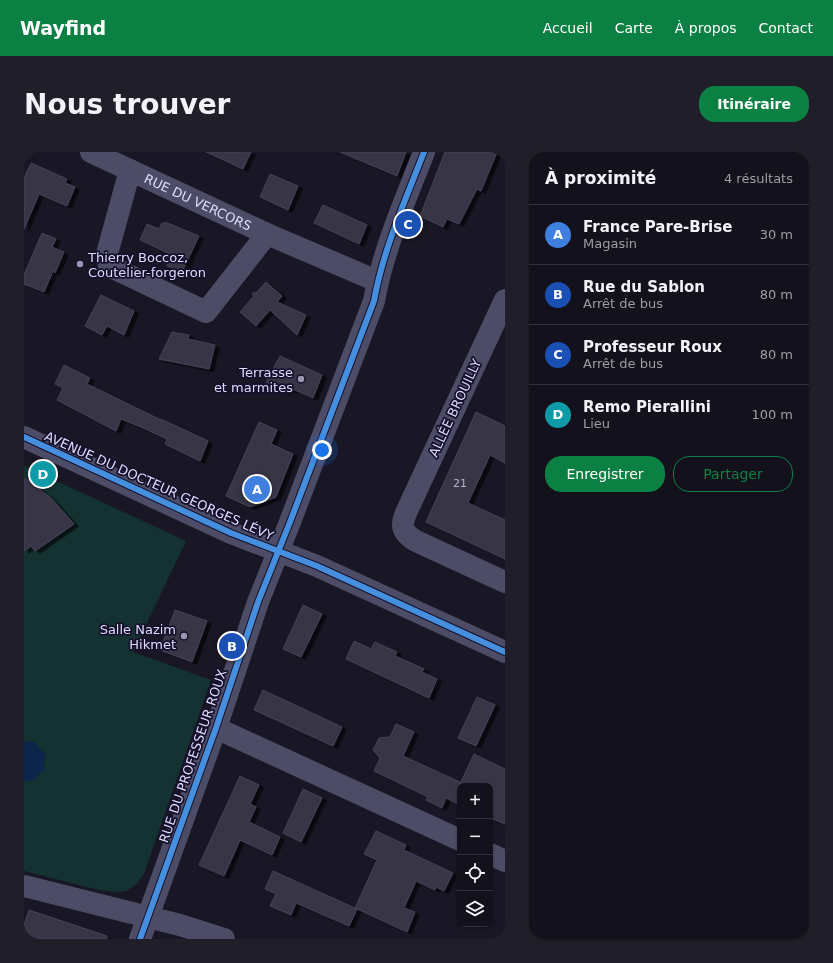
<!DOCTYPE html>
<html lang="fr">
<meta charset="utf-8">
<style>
:root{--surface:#13111c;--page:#201f29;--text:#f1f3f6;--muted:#9d9da3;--line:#32313b;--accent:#0b8043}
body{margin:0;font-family:"DejaVu Sans",sans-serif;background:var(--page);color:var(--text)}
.controls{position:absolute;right:12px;bottom:12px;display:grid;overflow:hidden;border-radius:8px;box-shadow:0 1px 3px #0004}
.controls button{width:36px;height:36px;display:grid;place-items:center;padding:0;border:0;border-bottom:1px solid var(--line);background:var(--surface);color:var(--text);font:20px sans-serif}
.you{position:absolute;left:298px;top:298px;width:14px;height:14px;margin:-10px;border:3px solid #fff;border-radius:50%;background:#1a73e8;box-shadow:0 0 0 6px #1a73e833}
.badge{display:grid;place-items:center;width:26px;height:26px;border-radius:50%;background:var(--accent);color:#fff;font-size:13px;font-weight:700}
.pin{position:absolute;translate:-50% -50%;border:2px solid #fff;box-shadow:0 1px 4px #0006}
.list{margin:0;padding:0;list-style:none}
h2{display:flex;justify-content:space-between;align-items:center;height:52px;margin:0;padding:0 16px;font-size:17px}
h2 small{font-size:13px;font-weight:400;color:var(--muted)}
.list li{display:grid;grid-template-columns:26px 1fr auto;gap:12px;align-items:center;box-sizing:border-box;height:60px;padding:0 16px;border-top:1px solid var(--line)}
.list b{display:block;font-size:15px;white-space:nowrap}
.list p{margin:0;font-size:13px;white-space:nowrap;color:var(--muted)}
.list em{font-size:13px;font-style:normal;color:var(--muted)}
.actions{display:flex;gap:8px;padding:12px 16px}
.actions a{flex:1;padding:9px 0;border:1px solid var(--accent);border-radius:16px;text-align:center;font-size:14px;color:var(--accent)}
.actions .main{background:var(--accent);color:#fff}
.icon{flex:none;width:22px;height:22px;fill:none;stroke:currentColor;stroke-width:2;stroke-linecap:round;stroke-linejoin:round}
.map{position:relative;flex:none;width:481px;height:787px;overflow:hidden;border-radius:16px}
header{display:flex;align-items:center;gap:24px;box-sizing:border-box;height:56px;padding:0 20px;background:var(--accent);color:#fff}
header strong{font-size:19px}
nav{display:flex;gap:22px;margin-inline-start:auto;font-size:14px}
.intro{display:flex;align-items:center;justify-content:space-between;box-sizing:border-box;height:96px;padding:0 24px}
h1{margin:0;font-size:28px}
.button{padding:10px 18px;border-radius:16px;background:var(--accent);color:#fff;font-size:14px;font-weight:700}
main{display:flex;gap:24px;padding:0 24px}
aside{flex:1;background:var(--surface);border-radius:16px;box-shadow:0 1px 3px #0004}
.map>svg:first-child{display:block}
.green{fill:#143232}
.water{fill:#0d244b}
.building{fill:#383546;stroke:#454258;filter:url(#shadow)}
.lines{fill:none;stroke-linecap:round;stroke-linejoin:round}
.minor{stroke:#4d4c66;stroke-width:22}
.cycleway-casing{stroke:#15112b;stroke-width:8}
.cycleway{stroke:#468fdf;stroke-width:6}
.poi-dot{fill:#9a96b3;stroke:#15112b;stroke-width:1.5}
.labels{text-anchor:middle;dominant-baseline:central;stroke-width:3.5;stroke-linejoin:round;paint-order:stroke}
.number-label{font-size:11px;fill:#b5b2d1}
.street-label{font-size:13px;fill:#dfdbff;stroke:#15112b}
.poi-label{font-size:13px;fill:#dfdbff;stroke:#15112b;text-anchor:end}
</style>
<header>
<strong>Wayfind</strong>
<nav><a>Accueil</a><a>Carte</a><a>À propos</a><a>Contact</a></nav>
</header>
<div class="intro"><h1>Nous trouver</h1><a class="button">Itinéraire</a></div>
<main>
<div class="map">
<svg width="481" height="787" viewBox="0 0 481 787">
<defs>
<filter id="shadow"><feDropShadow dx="4.5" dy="2.5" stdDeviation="0" flood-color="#0009"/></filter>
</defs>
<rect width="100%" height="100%" fill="#191725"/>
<!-- green -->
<path class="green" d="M0 314 162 389 109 500 187 528 120 722 114 731 109 735 102 739 93 740 75 738 0 719Z"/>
<!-- water -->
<path class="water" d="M0 589 10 590 21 602 20 618 8 629 0 628Z"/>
<!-- building -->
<path class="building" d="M182 0H227L219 17Z
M316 0H382L373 24Z
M421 0H473L457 39 453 37 435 72 423 67 419 75 396 64Z
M7 11 43 27 41 31 51 35 43 54 15 42 0 77V26Z
M246 22 274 34 264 58 236 45Z
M299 53 343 73 335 92 290 71Z
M141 70 175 84 158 120 143 114 148 103 116 88 123 72 135 77 138 71 140 72Z
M18 81 32 87 28 95 40 100 31 121 29 119 20 140 0 132V123Z
M242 130 258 144 253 150 282 163 273 183 246 158 232 174 216 160 230 144 228 142 230 140 232 141Z
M77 143 110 159 100 183 83 174 78 183 61 174Z
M148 180 165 183 164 187 191 193 185 217 135 207Z
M256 204 298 223 289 246 269 237 268 239 264 237 263 241 242 230Z
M40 213 66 226 63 232 137 268V267L184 289 176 309 141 292 143 287 117 275 97 267 92 279 33 248 39 236 31 232Z
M452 260 481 274V311L466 303 444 351 481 368V407L402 370Z
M235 270 253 278 247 292 269 302 252 345 226 355 202 344Z
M0 326 12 334 28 347 50 372 11 399 7 394 0 399Z
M279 453 298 462 277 505 259 497Z
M151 458 183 469 168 510 136 498Z
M330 489 347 497 351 490 373 500 371 504 400 517 398 520 413 527 405 546 322 507Z
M239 538 318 575 309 594 230 558Z
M453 545 471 553 452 594 434 586Z
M372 572 390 580 379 604 436 630V632L450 602 481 617V672L466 666V634H436V653L422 646 418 656 402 648 404 645 350 619 356 606 349 598 355 586 366 585Z
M216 624 235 633 226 652 232 655 225 670 256 685 248 703 216 688 200 724 175 713Z
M279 637 298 646 277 690 259 681Z
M352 679 382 693 380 698 429 721 420 739 412 735 411 738 392 729 380 756 391 760 383 780 331 756 353 708 340 702Z
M249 719 333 757 325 774 272 751 267 763 246 754 252 742 241 737Z
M5 758 83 784V787H0V773Z"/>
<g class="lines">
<!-- minor -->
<g class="minor">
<path id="s1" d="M67 0 243 82 353 129"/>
<path d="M106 18 83 102 85 114 182 160 243 82"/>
<path d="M481 148 387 350C379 368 372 377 392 389L481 430"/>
<path d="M0 285 207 381 293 414 481 500"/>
<path d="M192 576 436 688"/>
<path d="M466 702 481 709"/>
<path d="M0 734 156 773 200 787"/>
<path d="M116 787 192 576 234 450 266 370 350 149C359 98 381 49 400 0"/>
</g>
<!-- cycleway casing -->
<g class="cycleway-casing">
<path id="cycleway" d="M0 285 207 381 293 414 481 500
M116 787 192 576 234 450 266 370 350 149C359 98 381 49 400 0"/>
</g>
<!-- cycleway -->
<use href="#cycleway" class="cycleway"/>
</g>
<!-- markers -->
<g class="poi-dot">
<circle cx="56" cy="112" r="4"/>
<circle cx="277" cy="227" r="4"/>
<circle cx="160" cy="484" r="4"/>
</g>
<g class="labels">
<!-- number labels -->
<g class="number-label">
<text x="436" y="331">21</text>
</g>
<!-- street labels -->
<g class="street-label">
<text stroke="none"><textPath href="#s1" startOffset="118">RUE DU VERCORS</textPath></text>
<text transform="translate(431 256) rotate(-65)">ALLÉE BROUILLY</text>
<text transform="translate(135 334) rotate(24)">AVENUE DU DOCTEUR GEORGES LÉVY</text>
<text transform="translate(169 604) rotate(-71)">RUE DU PROFESSEUR ROUX</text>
</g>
<!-- poi labels -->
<g class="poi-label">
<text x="64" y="105" text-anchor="start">Thierry Boccoz,<tspan x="64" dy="15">Coutelier-forgeron</tspan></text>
<text x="269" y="220">Terrasse<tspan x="269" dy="15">et marmites</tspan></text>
<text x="152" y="477">Salle Nazim<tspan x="152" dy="15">Hikmet</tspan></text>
</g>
</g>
</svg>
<div class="controls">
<button>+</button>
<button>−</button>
<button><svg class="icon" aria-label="locate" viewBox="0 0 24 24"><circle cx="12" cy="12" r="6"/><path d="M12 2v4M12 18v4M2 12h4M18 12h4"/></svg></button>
<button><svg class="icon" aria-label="layers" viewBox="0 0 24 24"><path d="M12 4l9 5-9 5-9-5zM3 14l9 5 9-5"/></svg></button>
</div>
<div class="you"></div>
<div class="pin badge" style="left:233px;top:337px;background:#3f7fe0">A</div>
<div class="pin badge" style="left:208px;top:494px;background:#1a4fb4">B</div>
<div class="pin badge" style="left:384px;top:72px;background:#1a4fb4">C</div>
<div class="pin badge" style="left:19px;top:322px;background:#0f9aa8">D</div>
</div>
<aside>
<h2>À proximité<small>4 résultats</small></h2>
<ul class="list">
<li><span class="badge" style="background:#3f7fe0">A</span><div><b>France Pare-Brise</b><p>Magasin</p></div><em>30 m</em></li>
<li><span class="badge" style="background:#1a4fb4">B</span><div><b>Rue du Sablon</b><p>Arrêt de bus</p></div><em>80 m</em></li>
<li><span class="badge" style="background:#1a4fb4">C</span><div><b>Professeur Roux</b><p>Arrêt de bus</p></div><em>80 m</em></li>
<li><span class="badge" style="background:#0f9aa8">D</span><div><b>Remo Pierallini</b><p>Lieu</p></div><em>100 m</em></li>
</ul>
<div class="actions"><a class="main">Enregistrer</a><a>Partager</a></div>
</aside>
</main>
